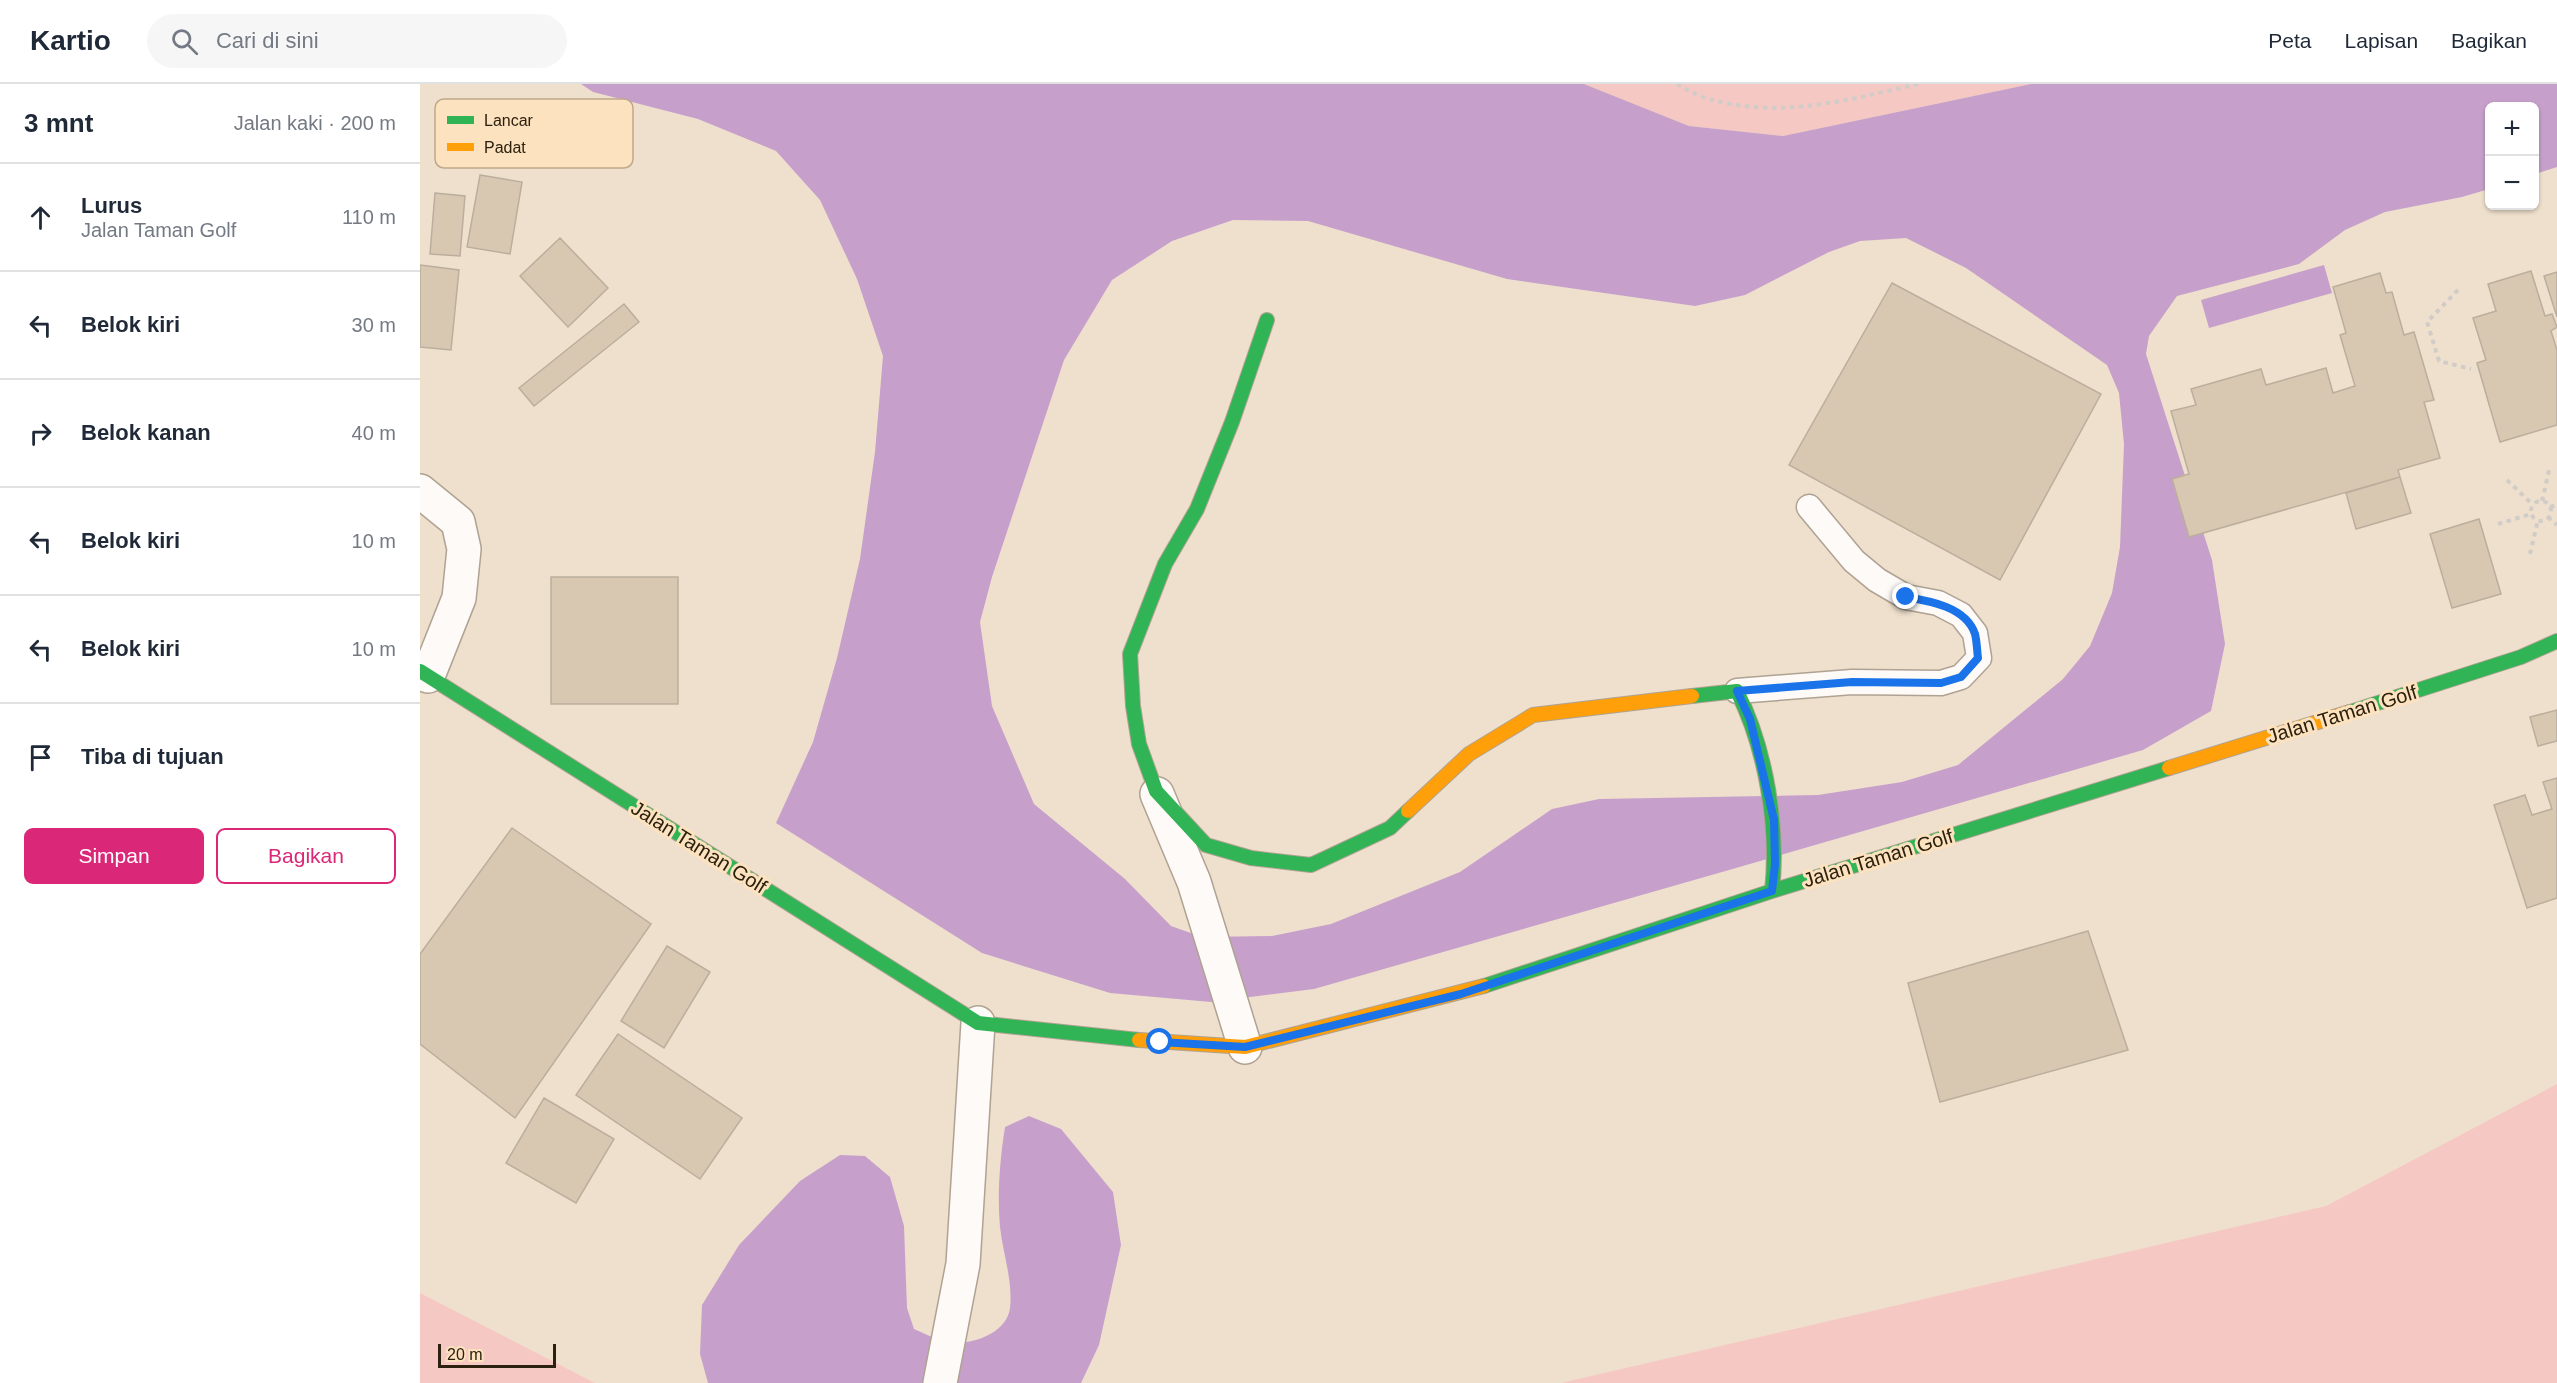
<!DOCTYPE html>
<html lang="id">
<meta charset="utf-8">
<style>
:root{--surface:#fff;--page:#f6f6f7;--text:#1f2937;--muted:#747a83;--line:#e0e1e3;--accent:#db2777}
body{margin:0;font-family:Arial,sans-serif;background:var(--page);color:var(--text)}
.controls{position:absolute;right:18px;top:18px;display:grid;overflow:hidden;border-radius:9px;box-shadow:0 2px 4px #0004}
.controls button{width:54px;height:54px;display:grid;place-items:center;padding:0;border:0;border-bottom:2px solid var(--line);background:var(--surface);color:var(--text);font:30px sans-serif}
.scale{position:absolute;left:18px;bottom:15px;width:118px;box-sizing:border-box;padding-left:6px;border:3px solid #2c200f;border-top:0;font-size:16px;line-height:21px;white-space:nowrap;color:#2c200f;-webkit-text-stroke:4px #fde2bf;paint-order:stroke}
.stop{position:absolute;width:18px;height:18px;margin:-14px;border:4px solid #1a73e8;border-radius:50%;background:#fff}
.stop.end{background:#1a73e8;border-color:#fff;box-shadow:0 2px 6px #0008}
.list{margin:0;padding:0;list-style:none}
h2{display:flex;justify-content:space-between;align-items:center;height:78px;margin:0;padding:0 24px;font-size:26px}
h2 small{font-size:20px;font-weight:400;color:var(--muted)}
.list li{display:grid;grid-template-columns:39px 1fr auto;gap:18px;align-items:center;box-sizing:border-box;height:108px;padding:0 24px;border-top:2px solid var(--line)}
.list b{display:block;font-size:22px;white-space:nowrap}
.list p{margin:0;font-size:20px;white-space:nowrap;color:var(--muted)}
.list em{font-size:20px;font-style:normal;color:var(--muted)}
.actions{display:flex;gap:12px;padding:18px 24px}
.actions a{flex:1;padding:14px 0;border:2px solid var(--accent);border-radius:9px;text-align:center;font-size:21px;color:var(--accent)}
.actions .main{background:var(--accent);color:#fff}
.icon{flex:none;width:33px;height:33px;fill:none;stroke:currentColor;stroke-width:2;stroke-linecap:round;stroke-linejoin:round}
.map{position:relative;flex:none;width:2137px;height:1299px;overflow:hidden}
header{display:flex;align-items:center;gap:36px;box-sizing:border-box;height:84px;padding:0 30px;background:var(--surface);border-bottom:2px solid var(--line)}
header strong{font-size:28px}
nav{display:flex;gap:33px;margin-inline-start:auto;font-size:21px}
.search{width:420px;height:54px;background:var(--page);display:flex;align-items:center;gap:15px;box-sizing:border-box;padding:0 21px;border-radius:33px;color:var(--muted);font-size:22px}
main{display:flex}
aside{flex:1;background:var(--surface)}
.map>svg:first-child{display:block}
.green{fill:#f6c8c3}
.water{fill:#c6a0cb;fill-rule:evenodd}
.building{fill:#d8c7b1;stroke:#bbae9d;stroke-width:1.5}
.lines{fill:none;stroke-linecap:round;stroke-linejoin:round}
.lane-casing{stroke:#afa292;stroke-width:27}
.street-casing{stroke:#afa292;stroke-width:36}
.fast-casing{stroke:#afa292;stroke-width:16}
.slow-casing{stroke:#afa292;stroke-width:16}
.path{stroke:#d1ccc7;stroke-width:4;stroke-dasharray:4.5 4.5;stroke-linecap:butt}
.lane{stroke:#fdfaf8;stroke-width:24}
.street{stroke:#fdfaf8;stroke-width:33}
.fast{stroke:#30b455;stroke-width:14}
.slow{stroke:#ff9f0a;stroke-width:14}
.route{stroke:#1a73e8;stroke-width:8}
.labels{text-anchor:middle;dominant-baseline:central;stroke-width:6;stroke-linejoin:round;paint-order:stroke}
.street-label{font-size:20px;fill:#2c200f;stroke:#fde2bf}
.key{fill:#fde2bf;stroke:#bea88a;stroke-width:1.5}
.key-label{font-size:16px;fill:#2c200f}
</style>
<header>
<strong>Kartio</strong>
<div class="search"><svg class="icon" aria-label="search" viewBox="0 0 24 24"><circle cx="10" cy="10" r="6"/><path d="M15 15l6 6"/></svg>Cari di sini</div>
<nav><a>Peta</a><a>Lapisan</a><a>Bagikan</a></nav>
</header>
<main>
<aside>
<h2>3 mnt<small>Jalan kaki · 200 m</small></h2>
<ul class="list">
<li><svg class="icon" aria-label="ahead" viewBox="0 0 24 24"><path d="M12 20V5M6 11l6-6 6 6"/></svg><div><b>Lurus</b><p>Jalan Taman Golf</p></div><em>110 m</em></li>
<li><svg class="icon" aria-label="left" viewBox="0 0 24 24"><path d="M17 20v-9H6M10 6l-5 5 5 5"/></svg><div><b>Belok kiri</b></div><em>30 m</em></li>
<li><svg class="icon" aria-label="right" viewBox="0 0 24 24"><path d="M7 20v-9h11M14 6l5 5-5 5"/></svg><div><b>Belok kanan</b></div><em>40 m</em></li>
<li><svg class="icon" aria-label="left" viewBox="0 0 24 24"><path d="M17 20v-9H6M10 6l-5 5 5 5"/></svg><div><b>Belok kiri</b></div><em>10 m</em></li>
<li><svg class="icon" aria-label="left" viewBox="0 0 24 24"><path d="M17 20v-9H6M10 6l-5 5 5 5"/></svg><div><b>Belok kiri</b></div><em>10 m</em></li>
<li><svg class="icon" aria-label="arrive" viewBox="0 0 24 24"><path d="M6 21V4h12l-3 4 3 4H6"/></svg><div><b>Tiba di tujuan</b></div></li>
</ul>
<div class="actions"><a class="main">Simpan</a><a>Bagikan</a></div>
</aside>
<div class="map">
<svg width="2137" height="1299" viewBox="0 0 2137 1299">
<rect width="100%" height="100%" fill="#efe0cd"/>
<!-- green -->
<path class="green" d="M1164 0H1611L1363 52 1269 42Z
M2137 1000V1299H1141L1906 1122Z
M0 1209 175 1299H0Z"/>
<!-- water -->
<path class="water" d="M161 0H1164L1269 42 1363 52 1611 0H2137V83L2115 90 2114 22H2070L2069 105 2042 113 1965 128 1925 146 1879 180 1757 212 1729 252 1726 270 1792 476 1805 560 1791 627 1723 666 1316 784 894 905 791 918 690 909 562 869 356 739 393 658 417 574 440 475 455 368 463 272 437 195 400 116 356 67 278 35 173 8ZM813 136 888 137 1087 195 1275 222 1325 211 1409 168 1440 157 1486 154 1546 184 1687 281 1699 309 1704 360 1700 463 1692 509 1670 562 1643 595 1538 681 1482 698 1398 711 1179 715 1132 725 1040 788 911 840 852 852 782 853 751 842 705 795 614 720 572 622 560 538 572 493 644 276 692 196 752 157Z
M1904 181 1912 209 1789 244 1781 216Z
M609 1032 641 1045 693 1108 701 1161 679 1261 661 1299H288L280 1270 282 1221 319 1161 380 1097 420 1071 445 1072 470 1093 484 1142 487 1224 494 1245C504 1249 513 1254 523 1257 545 1264 587 1251 590 1224 593 1197 583 1170 580 1143 577 1109 580 1075 585 1043Z"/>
<!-- building -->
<path class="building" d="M60 91 102 98 90 170 47 163Z
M15 109 45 112 40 172 10 170Z
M140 154 188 204 148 243 100 192Z
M0 181 39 186 31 266 0 263Z
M2111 187 2125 232 2132 230 2137 243 2131 247 2137 266V341L2080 358 2057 279 2066 276 2053 234 2076 227 2068 200Z
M2137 188V233L2124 192Z
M1960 189 1966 209 1972 208 1984 251 1994 248 2014 316 2004 318 2020 374 1978 386 1980 393 1769 453 1752 395 1769 390 1751 327 1776 321 1771 305 1841 285 1846 301 1906 284 1913 309 1935 302 1920 251 1926 249 1913 203Z
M1472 199 1681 310 1580 496 1369 381Z
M204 220 219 238 114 322 99 304Z
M1980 393 1991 429 1936 445 1926 409Z
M2059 435 2081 510 2032 524 2010 450Z
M131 493H258V620H131Z
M2137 626V657L2118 662 2110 633Z
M2137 694V814L2107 824 2074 721 2105 711 2112 731 2132 725 2123 698Z
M92 744 231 840 95 1034 0 960V870Z
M1668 847 1708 966 1520 1018 1488 899Z
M247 862 290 888 244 964 201 937Z
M198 950 322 1034 280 1095 156 1011Z
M124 1014 194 1055 156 1119 86 1079Z"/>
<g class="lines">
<!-- lane casing -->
<g class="lane-casing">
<path id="lane" d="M1317 607 1432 598 1521 599 1541 593 1559 574 1555 549 1541 531 1518 519 1486 513 1457 496 1434 477 1389 423"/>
</g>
<!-- street casing -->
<g class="street-casing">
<path id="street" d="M0 407 38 438 44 465 39 514 8 592
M737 710 774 798 825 963
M520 1299 543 1180 558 939"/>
</g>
<!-- fast casing -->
<g class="fast-casing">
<path id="fast" d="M847 236 812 338 777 425 745 480 710 570 713 622 719 660 736 707 786 761 831 774 891 781 970 744 988 727
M0 587 558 939 719 956
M1272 612 1317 607C1346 665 1359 743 1352 807
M1930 628 2101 573 2137 557
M1064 902 1352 807 1749 684"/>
</g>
<!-- slow casing -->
<g class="slow-casing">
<path id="slow" d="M1749 684 1930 628
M988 727 1049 670 1113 631 1272 612
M719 956 825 963 1064 902"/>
</g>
<!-- path -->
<path class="path" d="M1257 0C1266 5 1276 11 1286 14 1357 36 1428 16 1498 0
M2038 206 2007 238 2019 277 2051 285
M2087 396 2113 421
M2122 417 2130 382
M2111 427a10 10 0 1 1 20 0a10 10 0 1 1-20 0Z
M2130 423 2137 421
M2128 433 2137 441
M2078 440 2111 430
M2110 470 2118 436"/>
<!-- lane -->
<use href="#lane" class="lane"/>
<!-- street -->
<use href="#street" class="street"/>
<!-- fast -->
<use href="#fast" class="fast"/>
<!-- slow -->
<use href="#slow" class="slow"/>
</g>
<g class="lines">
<!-- route -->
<path class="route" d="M740 958 825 963 1041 910 1352 807 1355 780 1354 736 1330 635 1317 607 1432 598 1521 599 1541 593 1558 574C1557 567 1557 558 1555 550 1546 523 1510 517 1486 513"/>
</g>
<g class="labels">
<!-- street labels -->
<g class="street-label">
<text transform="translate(1922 630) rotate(-17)">Jalan Taman Golf</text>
<text transform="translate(279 763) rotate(32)">Jalan Taman Golf</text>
<text transform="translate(1458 774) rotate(-17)">Jalan Taman Golf</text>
</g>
</g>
<!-- legend -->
<rect x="15" y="15" width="198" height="69" rx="9" class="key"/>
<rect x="27" y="32" width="27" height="8" fill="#30b455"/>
<rect x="27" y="59" width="27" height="8" fill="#ff9f0a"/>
<g class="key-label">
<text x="64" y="42">Lancar</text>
<text x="64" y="69">Padat</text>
</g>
</svg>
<div class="controls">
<button>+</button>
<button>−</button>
</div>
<div class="scale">20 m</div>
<div class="stop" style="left:740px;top:958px"></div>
<div class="stop end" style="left:1486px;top:513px"></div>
</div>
</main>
